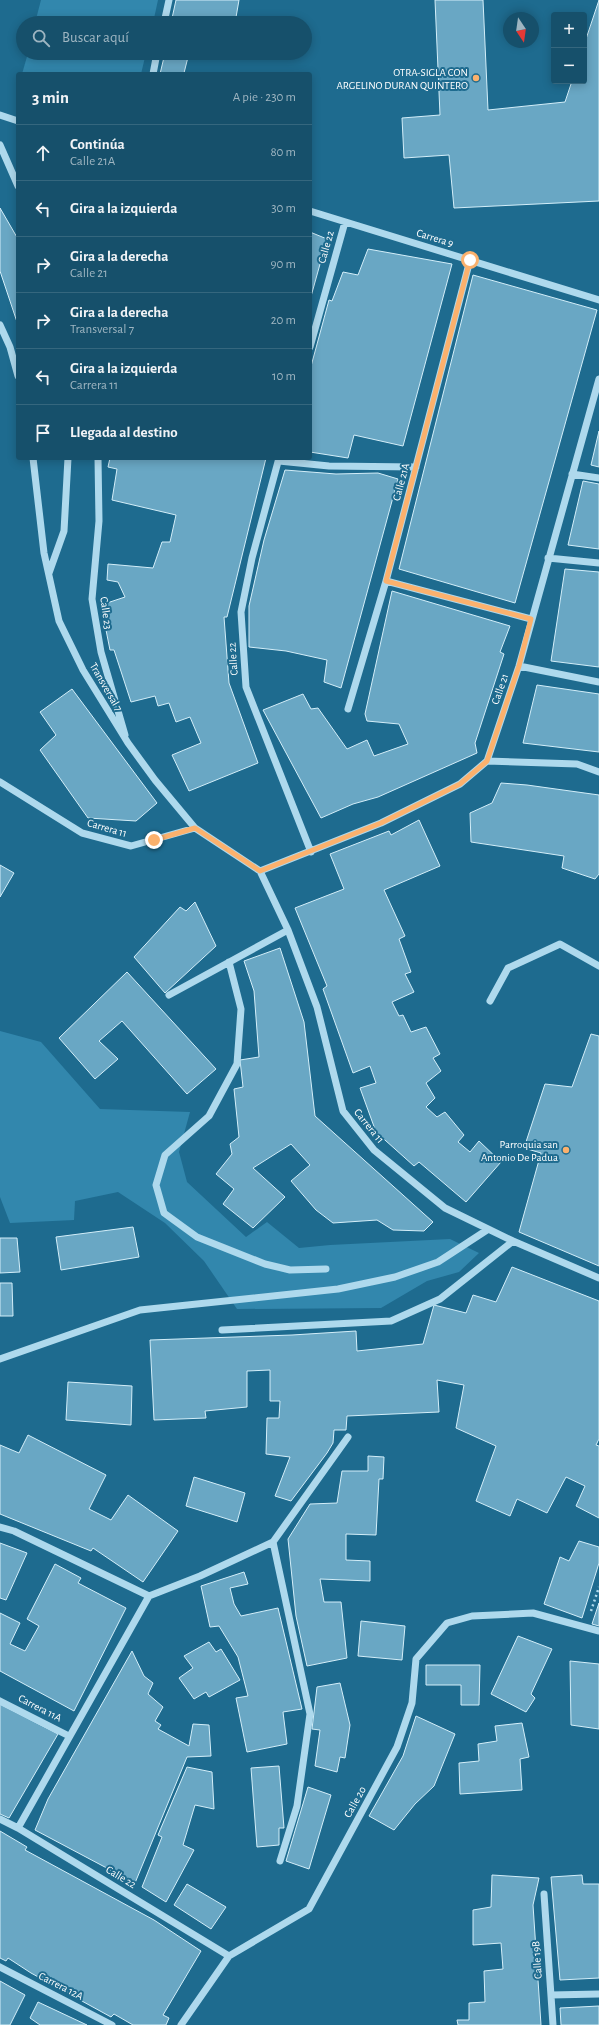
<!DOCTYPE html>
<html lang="es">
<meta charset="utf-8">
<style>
:root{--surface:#16506b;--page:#1f5771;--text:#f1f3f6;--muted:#9eb5c1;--line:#35677e}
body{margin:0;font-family:"Alegreya Sans",sans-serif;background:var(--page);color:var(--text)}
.controls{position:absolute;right:12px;top:12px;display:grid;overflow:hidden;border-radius:4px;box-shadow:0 2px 10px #0003}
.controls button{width:36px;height:36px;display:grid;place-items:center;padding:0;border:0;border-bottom:1px solid var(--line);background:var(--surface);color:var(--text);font:20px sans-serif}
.compass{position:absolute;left:503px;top:12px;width:36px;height:36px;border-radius:50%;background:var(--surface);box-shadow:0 2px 10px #0003;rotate:167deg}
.stop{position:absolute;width:12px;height:12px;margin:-9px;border:3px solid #fbb16d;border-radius:50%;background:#fff}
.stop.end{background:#fbb16d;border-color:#fff;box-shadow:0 1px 4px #0008}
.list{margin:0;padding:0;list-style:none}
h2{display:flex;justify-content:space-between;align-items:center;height:52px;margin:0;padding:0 16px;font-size:17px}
h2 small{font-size:13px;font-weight:400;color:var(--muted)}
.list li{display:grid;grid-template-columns:26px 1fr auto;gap:12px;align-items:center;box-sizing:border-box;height:56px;padding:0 16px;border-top:1px solid var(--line)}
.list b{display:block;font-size:15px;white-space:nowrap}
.list p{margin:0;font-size:13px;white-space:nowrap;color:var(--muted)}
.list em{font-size:13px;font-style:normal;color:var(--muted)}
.icon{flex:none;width:22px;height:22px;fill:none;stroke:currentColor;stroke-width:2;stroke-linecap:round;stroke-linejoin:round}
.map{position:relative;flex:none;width:599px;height:2025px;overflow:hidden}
.search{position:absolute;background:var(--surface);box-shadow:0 2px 10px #0003;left:16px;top:16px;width:296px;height:44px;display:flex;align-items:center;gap:10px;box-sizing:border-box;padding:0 14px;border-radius:22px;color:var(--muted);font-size:15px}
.panel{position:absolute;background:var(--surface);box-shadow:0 2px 10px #0003;left:16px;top:72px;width:296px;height:388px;border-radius:4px}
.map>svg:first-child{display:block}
.green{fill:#3287ad}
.building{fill:#69a7c4;stroke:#d3eef9}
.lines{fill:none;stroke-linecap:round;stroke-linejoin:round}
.path{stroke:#aed9ed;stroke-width:2.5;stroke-dasharray:2 3;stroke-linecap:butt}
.minor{stroke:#aed9ed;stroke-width:7}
.route{stroke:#fbb16d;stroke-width:5}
.poi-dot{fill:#fbb16d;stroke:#1e6b8f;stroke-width:1.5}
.labels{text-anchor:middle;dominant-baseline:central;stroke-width:4;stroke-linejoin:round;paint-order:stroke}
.poi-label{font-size:11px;fill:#fff;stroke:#1e6b8f;text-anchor:end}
.street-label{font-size:11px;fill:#fff;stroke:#1e6b8f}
</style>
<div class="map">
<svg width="599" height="2025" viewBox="0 0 599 2025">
<rect width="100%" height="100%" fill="#1e6b8f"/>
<!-- green -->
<path class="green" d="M41 0H158L153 23H35Z
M28 53H146L141 74H22Z
M0 1031 41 1042 100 1109 190 1112 179 1152 187 1182 246 1237 267 1222 299 1248 330 1245 450 1239 479 1253 459 1272 427 1281 381 1308 237 1309 204 1261 165 1223 118 1192 75 1201 74 1220 10 1223 0 1197Z"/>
<!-- building -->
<path class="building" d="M176 0H239L235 23H171Z
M435 0H483L488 110 565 102 572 81H584V45L599 0V201L454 208 449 155 404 158 402 118 440 115Z
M165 53H189L184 73 189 74H160Z
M0 208 18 239V325L0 271Z
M310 232 327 239 310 300Z
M368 249 452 264 403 446 354 435 348 458 310 452V370L329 300 332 301 343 272 358 275Z
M473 275 597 310 515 603 399 569Z
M599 431V467L591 465Z
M110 458H266L227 617H224L229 683 258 763 189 791 172 755 201 743 190 717 176 722 169 703 158 706 155 696 131 702 114 650H110L101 605 125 597 118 582 107 580 108 564 153 568 162 542H170L176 515 112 500 117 469 108 467Z
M285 470 336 474 378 473 398 479 341 688 324 682 327 660 286 651 249 647V606L264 540Z
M583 481 599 484V549L568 545Z
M565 569 599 572V667L551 661Z
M392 591 510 626 500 652 504 654 475 743 477 753 378 797 353 804 321 818 263 710 303 694 311 709 318 708 347 749 367 740 374 756 408 744 399 724 367 721 365 714Z
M537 685 599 694V752L523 743Z
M72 689 157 803 136 821 88 818 40 750 56 735 40 712Z
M501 783 527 785 599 795V874L595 879 562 868 564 856 471 842 470 813 492 803Z
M419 820 440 866 384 890 405 936 399 939 411 972 405 974 414 992 392 1002 399 1016 403 1015 411 1032 426 1027 440 1054 433 1058 441 1071 426 1083 435 1098 426 1107 437 1117 445 1112 464 1135 458 1142 470 1152 479 1141 501 1162 466 1202 419 1162 414 1166 376 1132 360 1088 376 1083 370 1066 353 1073 323 989 327 986 295 908 344 889 330 854 389 831 391 835Z
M0 865 14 873 0 897Z
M195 902 216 946 165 993 134 957 180 907 186 911Z
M280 948 304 1022 315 1116 433 1222 424 1231 393 1230 377 1220 333 1223 316 1210 291 1181 310 1165 291 1144 253 1168 285 1197 253 1228 223 1204 234 1189 216 1174 232 1154 230 1144 239 1137 234 1089 243 1087 240 1060 259 1057 254 991 244 961Z
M127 972 216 1069 187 1094 122 1021 99 1041 118 1059 95 1079 59 1038Z
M591 1034 599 1036V1266L519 1232 541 1153 524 1148 545 1084 572 1087Z
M133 1227 139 1257 61 1270 56 1237Z
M0 1238H17L20 1272 0 1273Z
M512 1267 599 1301V1439L596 1445 599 1446V1518L576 1506 585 1486 566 1477 547 1513 517 1499 510 1516 476 1501 496 1446 456 1428 464 1385 437 1380 439 1412 347 1416 346 1430H334L333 1443 327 1453 291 1501 275 1496 290 1457 266 1454 267 1418H279L280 1401H270V1370L247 1371V1407L205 1411 206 1418 154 1420 150 1340 292 1335 356 1331 357 1351 423 1344 434 1305 466 1313 473 1295 496 1302Z
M0 1283H12L13 1316H0Z
M68 1382 132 1386 131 1425 66 1420Z
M28 1435 106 1475 89 1509 111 1520 128 1495 178 1531 143 1582 93 1548 91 1551 0 1514V1445L19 1453Z
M368 1456 384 1457 383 1479H379L376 1535 346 1534V1560L370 1561V1581L320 1579 324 1602H341L347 1658 307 1666 296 1616 288 1539 310 1504 337 1503 342 1471H368Z
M194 1477 245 1493 237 1522 186 1506Z
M579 1541 599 1547V1563L582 1618 544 1604 560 1557 569 1561Z
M0 1543 27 1553 6 1600 0 1598Z
M55 1564 81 1578 78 1583 126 1608 74 1711 0 1671V1613L20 1623 10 1644 25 1651 39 1626 27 1619Z
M244 1572 248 1584 230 1588 234 1604 241 1616 278 1608 302 1709 283 1712 287 1744 247 1752 236 1698 248 1696 238 1657 219 1626 210 1627 201 1586Z
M599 1603V1626L592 1624Z
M361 1621 405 1626 402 1660 358 1656Z
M518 1636 552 1649 531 1694 535 1698 526 1712 491 1694Z
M209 1642 216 1652 221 1649 240 1680 209 1697 206 1692 194 1699 179 1678 193 1668 184 1656Z
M132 1651 144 1676 153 1683 148 1694 163 1707 155 1721 161 1725 158 1729 189 1746 193 1724 209 1725 211 1756 187 1757 135 1883 35 1830 48 1799Z
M570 1661 599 1664V1729L571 1725Z
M426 1665H480L479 1705H461V1685H426Z
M340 1683 350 1725 345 1758 340 1757 337 1772 315 1766 320 1730 312 1729 317 1687Z
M0 1704 58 1734 9 1818 0 1814Z
M416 1716 455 1734 434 1786 415 1804 394 1830 369 1816 403 1756Z
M522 1723 529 1757 520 1759 522 1790 460 1794 459 1763 479 1761 478 1744 497 1741 495 1726Z
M279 1766 284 1828H279V1845L257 1847 251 1768Z
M187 1767 212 1772 214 1809 195 1805 183 1845 194 1850 166 1902 142 1887 162 1837 158 1835Z
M308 1787 331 1795 309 1869 286 1861Z
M0 1831 27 1847 25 1850 154 1920 201 1951 163 2015 169 2018 166 2025H133L114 2014 111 2017 31 1973 8 1958 6 1961 0 1958Z
M492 1875 539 1878 533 1905 541 2025H458L457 2020H469V2003L485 2002 484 1971 503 1969 501 1943 473 1945V1910L491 1907Z
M582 1875 583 1884H599V1978L560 1980 551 1877Z
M187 1884 226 1907 211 1929 174 1905Z
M0 1981 25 1995 10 2025H0Z
M38 2002 87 2025H40L30 2018Z
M599 2006V2025H561L560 2008Z"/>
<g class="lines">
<!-- path -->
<path class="path" d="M591 1611 599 1587"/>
<!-- minor -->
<path class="minor" d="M164 23 169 0
M153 74 157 53
M0 115 18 121
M0 145 18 186
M310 211 599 300
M0 325 10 347 18 376
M310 347 345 222
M33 458 44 553 59 621 83 670 128 743 155 780 195 828 260 871
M98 458 99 521 92 599 101 652 125 735
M279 458 252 558 241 612 246 687 311 852
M279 461 329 466 416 467
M572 474 599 478
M548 558 599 563
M49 573 64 531 68 458
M386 581 531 619
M519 666 599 682
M348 709 386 581 470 260
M487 761 577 764 599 772
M0 782 82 833 131 846 195 828
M260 871 381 823 460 784 487 761 519 666 599 379
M260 871 288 930 317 1007 343 1111 374 1150 445 1208 513 1241 599 1278
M229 962 241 1009 237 1064 209 1116 165 1155 156 1185 164 1213 197 1237 265 1264 290 1270 326 1269
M169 995 288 930
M490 1001 508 968 560 944 599 966
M222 1330 391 1321 440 1299 513 1241
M0 1359 140 1310 338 1289 395 1277 438 1262 487 1230
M0 1527 14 1531 149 1596
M273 1542 310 1714 297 1806 280 1861
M0 1701 69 1736
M0 1819 18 1828 229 1956
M18 1828 149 1596 200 1576 273 1542 348 1437
M544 1894 553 2025
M0 1967 112 2025
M551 1995 599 1994
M181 2025 229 1956 309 1909 397 1747 412 1703 416 1659 447 1623 472 1616 533 1613 599 1631"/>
</g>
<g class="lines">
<!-- route -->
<path class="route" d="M154 840 195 828 260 871 381 823 460 784 487 761 519 666 531 619 386 581 470 260"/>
</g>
<!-- markers -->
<g class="poi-dot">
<circle cx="476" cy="78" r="4"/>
<circle cx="566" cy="1150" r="4"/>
</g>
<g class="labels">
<!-- poi labels -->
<g class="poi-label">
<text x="468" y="72">OTRA-SIGLA CON<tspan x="468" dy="13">ARGELINO DURAN QUINTERO</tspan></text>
<text x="558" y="1144">Parroquia san<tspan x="558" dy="13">Antonio De Padua</tspan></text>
</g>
<!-- street labels -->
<g class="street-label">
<text transform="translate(435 238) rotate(17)">Carrera 9</text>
<text transform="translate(326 247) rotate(-74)">Calle 22</text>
<text transform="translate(401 482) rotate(-75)">Calle 21A</text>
<text transform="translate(106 613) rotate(82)">Calle 23</text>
<text transform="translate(233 659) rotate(-94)">Calle 22</text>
<text transform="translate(106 687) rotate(60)">Transversal 7</text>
<text transform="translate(500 689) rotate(-71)">Calle 21</text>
<text transform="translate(107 828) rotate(16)">Carrera 11</text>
<text transform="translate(369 1126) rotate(51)">Carrera 11</text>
<text transform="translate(40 1708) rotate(27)">Carrera 11A</text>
<text transform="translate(355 1802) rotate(-61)">Calle 20</text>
<text transform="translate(121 1877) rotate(31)">Calle 22</text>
<text transform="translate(537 1960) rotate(-94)">Calle 19B</text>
<text transform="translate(61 1986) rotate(27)">Carrera 12A</text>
</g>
</g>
</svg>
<div class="controls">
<button>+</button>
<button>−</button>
</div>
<svg class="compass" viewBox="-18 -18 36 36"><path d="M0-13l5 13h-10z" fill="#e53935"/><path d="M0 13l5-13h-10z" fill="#9eb5c1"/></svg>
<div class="stop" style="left:470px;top:260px"></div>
<div class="stop end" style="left:154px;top:840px"></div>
<div class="search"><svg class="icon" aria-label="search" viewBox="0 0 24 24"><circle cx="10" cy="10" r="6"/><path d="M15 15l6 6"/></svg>Buscar aquí</div>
<section class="panel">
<h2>3 min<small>A pie · 230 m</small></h2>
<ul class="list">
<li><svg class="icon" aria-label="ahead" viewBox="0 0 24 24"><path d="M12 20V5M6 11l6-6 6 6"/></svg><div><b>Continúa</b><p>Calle 21A</p></div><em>80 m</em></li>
<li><svg class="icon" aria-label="left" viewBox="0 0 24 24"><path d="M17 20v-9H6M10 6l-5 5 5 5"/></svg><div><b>Gira a la izquierda</b></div><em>30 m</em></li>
<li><svg class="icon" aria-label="right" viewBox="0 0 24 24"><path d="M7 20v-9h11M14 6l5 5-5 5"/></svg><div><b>Gira a la derecha</b><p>Calle 21</p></div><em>90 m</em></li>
<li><svg class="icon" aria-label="right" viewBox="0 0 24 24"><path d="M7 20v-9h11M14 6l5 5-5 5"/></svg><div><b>Gira a la derecha</b><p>Transversal 7</p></div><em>20 m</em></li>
<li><svg class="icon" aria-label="left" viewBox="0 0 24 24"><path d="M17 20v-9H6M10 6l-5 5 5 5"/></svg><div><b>Gira a la izquierda</b><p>Carrera 11</p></div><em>10 m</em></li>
<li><svg class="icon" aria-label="arrive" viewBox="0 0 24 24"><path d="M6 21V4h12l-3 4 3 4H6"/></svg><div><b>Llegada al destino</b></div></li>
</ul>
</section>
</div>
